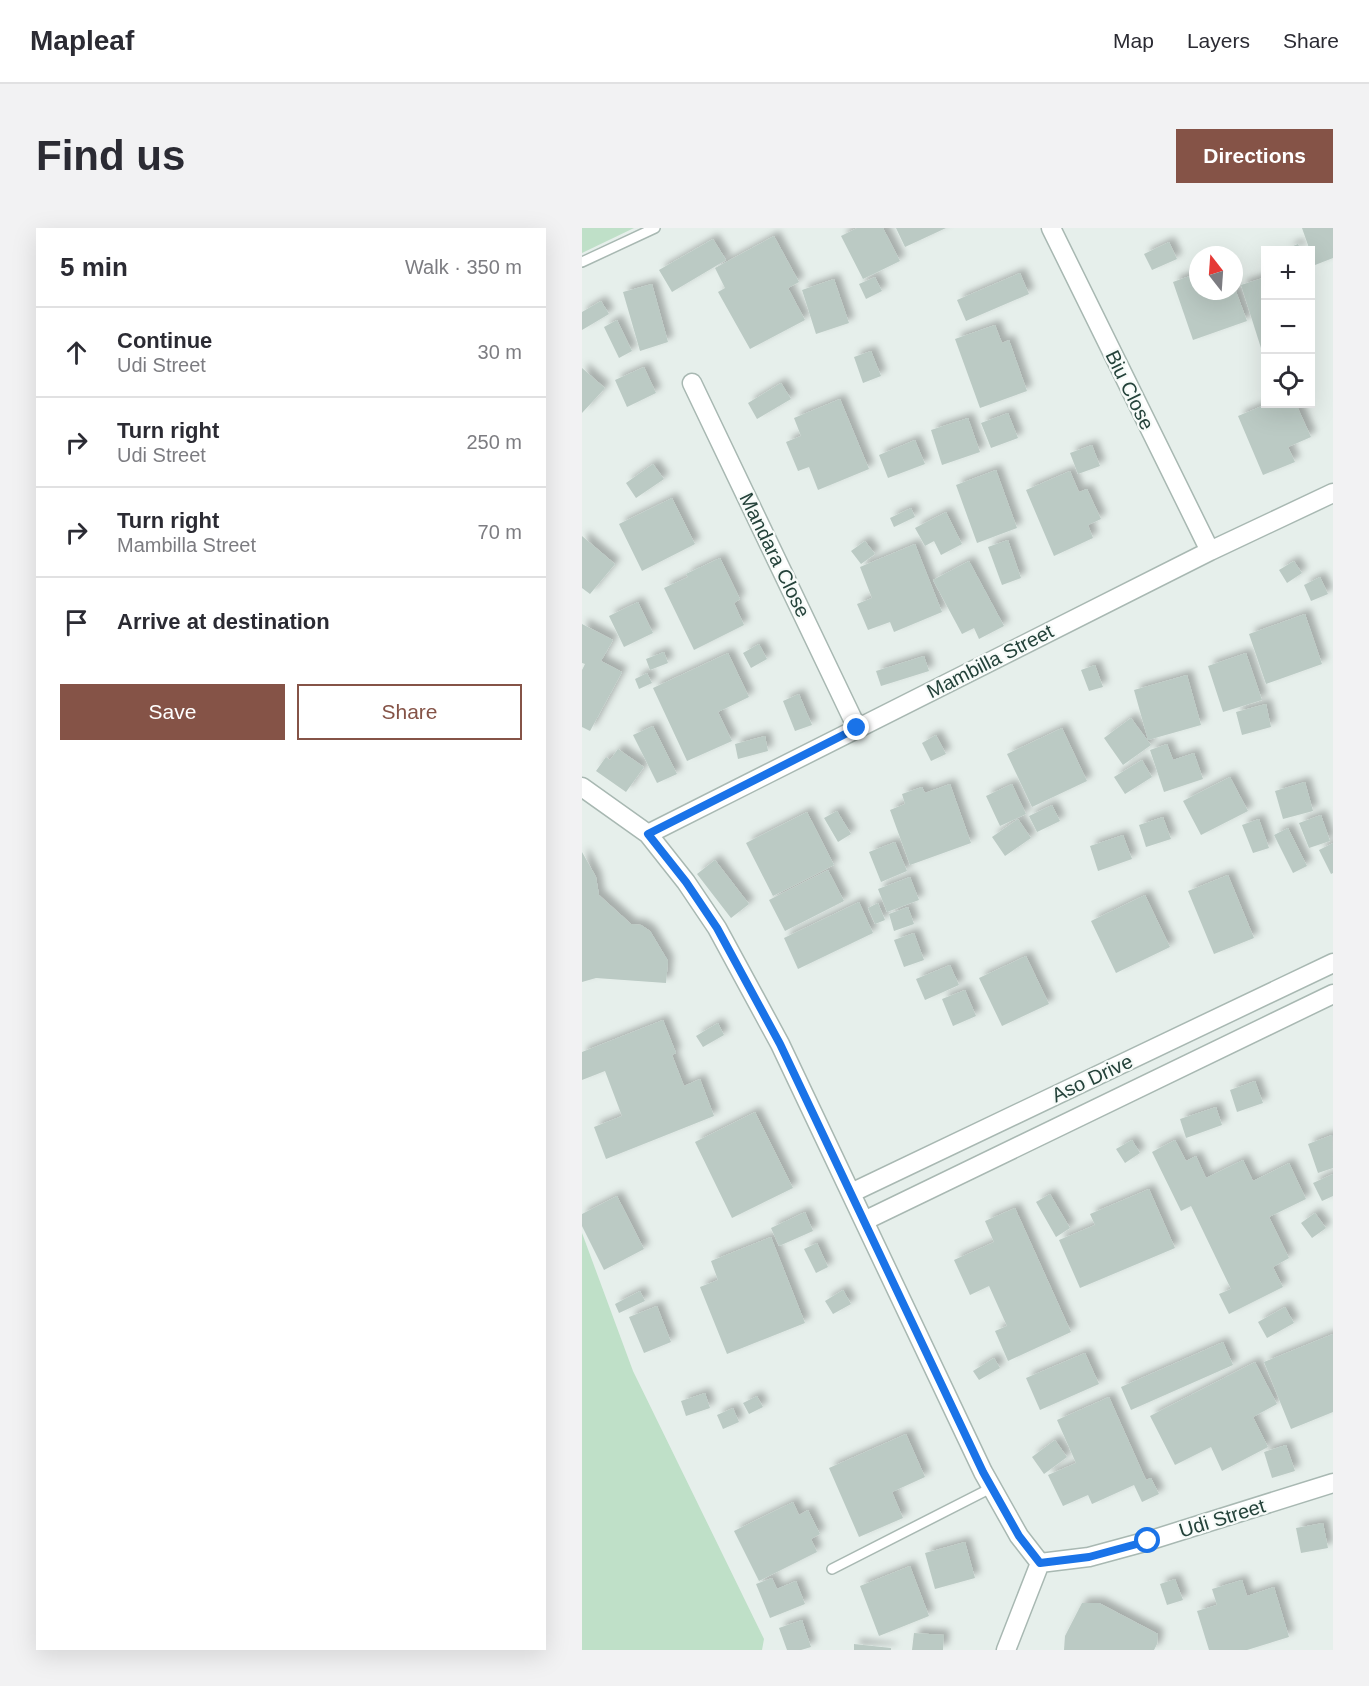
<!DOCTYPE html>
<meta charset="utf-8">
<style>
:root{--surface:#fff;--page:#f2f2f3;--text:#2b2b33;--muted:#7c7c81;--line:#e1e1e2;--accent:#855347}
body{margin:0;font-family:Helvetica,sans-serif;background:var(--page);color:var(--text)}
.controls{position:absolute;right:18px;top:18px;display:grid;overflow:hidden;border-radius:0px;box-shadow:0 6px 24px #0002}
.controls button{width:54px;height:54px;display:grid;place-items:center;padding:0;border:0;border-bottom:2px solid var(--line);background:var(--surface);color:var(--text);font:30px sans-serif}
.compass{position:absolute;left:607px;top:18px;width:54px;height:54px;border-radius:50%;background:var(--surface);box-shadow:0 6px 24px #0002;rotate:343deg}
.stop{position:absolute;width:18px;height:18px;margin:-14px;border:4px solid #1a73e8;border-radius:50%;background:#fff}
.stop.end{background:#1a73e8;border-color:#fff;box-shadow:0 2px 6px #0008}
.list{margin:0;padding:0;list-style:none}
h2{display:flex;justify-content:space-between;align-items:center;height:78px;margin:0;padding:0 24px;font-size:26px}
h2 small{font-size:20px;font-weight:400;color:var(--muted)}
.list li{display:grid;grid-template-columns:39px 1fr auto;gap:18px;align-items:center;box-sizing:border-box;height:90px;padding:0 24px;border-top:2px solid var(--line)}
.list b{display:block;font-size:22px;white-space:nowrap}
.list p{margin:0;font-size:20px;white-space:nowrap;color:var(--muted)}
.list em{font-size:20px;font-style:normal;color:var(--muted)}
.actions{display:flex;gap:12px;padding:18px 24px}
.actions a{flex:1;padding:14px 0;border:2px solid var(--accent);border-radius:0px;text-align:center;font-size:21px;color:var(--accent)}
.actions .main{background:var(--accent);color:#fff}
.icon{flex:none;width:33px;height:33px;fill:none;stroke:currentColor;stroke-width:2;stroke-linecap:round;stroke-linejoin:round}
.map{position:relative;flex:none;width:751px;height:1422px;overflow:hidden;border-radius:0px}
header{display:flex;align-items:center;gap:36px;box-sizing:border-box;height:84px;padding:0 30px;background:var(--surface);border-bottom:2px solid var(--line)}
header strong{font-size:28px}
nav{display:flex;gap:33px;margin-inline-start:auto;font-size:21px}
.intro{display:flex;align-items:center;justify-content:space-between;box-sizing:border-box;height:144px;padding:0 36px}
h1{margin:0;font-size:42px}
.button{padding:15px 27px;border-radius:0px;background:var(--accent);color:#fff;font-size:21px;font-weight:700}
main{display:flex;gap:36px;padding:0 36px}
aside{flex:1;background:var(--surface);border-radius:0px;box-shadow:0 6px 24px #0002}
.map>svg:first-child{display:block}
.green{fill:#bfe0c8}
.building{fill:#bbcac4;filter:url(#shadow)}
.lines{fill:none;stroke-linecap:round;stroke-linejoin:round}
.lane-casing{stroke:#a8b8b2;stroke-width:12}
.street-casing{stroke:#a8b8b2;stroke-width:21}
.lane{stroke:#fff;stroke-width:9}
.street{stroke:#fff;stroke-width:18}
.route{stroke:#1a73e8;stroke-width:8}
.labels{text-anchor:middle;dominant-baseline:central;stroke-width:4.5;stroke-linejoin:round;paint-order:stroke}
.street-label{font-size:20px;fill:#24423a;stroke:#f7fbf9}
</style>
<header>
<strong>Mapleaf</strong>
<nav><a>Map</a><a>Layers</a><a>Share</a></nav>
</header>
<div class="intro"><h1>Find us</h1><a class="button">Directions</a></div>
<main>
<aside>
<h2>5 min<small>Walk · 350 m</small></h2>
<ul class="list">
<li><svg class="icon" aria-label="ahead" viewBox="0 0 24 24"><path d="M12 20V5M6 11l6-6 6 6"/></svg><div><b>Continue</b><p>Udi Street</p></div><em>30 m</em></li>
<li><svg class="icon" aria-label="right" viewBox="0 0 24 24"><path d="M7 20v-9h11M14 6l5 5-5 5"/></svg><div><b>Turn right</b><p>Udi Street</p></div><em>250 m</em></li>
<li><svg class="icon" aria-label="right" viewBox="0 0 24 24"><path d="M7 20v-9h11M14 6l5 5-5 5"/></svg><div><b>Turn right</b><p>Mambilla Street</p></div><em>70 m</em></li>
<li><svg class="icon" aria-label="arrive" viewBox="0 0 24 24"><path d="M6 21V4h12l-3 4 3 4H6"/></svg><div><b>Arrive at destination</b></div></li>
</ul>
<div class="actions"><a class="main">Save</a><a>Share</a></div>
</aside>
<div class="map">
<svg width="751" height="1422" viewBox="0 0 751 1422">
<defs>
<filter id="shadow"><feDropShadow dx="5.5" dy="-5.5" stdDeviation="3" flood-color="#0004"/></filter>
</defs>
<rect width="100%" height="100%" fill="#e6efeb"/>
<!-- green -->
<path class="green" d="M0 0H52L0 25Z
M0 1005 51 1143 182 1411 180 1422H0Z"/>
<!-- building -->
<path class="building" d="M275 0H301L318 33 281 51 259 8Z
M314 0H364L323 19Z
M720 0H751V30L733 37Z
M192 8 217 54 206 60 223 92 168 121 136 64 143 60 133 40Z
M131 11 144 32 90 64 77 42Z
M587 14 595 31 570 42 562 26Z
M716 16 719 22H705L704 21Z
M438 45 447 66 384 93 375 72Z
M616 45V63H652V58L665 93 611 112 591 54Z
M293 49 300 63 284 71 277 56Z
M684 49V118L679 120 659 57Z
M252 51 267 95 234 106 220 62Z
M70 56 86 114 58 123 41 64Z
M19 73 27 86 0 102V84Z
M35 92 50 123 37 130 22 99Z
M413 97 420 115 427 112 445 163 398 180 373 111Z
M289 123 299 148 281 155 272 129Z
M62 139 74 165 45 179 33 152Z
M0 140 23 160 0 185Z
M199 155 209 171 175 191 166 175Z
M258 171 287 241 236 262 227 239 216 243 204 214 219 208 212 190Z
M685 176H714L729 209 706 219 713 234 681 247 656 188Z
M426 185 436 210 409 220 399 195Z
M386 190 398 224 360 237 349 202Z
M333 212 343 236 306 250 297 227Z
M510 217 518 238 496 246 488 225Z
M71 236 82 251 54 270 44 255Z
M414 242 435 300 395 315 374 257Z
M488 243 497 264 505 261 519 291 506 297 511 310 472 328 444 262Z
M90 270 113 316 60 343 37 296Z
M329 280 333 289 312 299 308 290Z
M364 284 380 316 359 327 352 313 343 318 333 300Z
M0 308 33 336 8 366 0 360Z
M426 312 439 350 420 357 406 319Z
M283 313 293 326 279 336 269 323Z
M333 316 360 384 312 404 308 394 286 402 275 376 290 370 278 339Z
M138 330 158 371 152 375 162 397 112 422 82 360 106 349 104 346Z
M387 333 422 398 397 411 392 400 380 406 351 352Z
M712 333 720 345 705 355 697 342Z
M738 349 746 366 729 373 722 357Z
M56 374 71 405 42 419 27 388Z
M723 386 740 436 684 456 667 406Z
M0 396 31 412 19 433 40 444 8 503 0 499V442L3 436 0 435Z
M177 416 185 431 169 440 161 425Z
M82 424 86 435 68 442 64 431Z
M146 425 167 469 136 484 150 513 105 533 71 460Z
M664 425 680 472 641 484 626 438Z
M342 428 347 443 299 458 294 443Z
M513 437 521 459 507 463 499 442Z
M65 445 70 455 57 461 53 451Z
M605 447 619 497 566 512 552 462Z
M217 466 230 497 213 503 201 473Z
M684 476 689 499 660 507 654 484Z
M549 490 569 517 541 537 522 510Z
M71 498 95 546 75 555 51 507Z
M480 500 505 553 450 579 425 526Z
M354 507 364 526 349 533 340 515Z
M183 508 186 523 156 531 153 516Z
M585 516 591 532 612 525 621 551 582 564 568 522Z
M36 521 62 539 44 564 14 543 24 529 28 532Z
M560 532 570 549 543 566 532 549Z
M648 549 666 583 619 607 601 573Z
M723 554 731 583 701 591 693 563Z
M368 556 389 615 328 637 308 582 323 576 320 566 340 559 343 565Z
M430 556 444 586 418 598 404 568Z
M470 577 478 593 455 604 447 588Z
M255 583 269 606 256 614 242 590Z
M225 584 252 637 191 668 164 615Z
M739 587 748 613 727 620 717 595Z
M581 589 589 611 564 619 557 597Z
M436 591 449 610 423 628 410 609Z
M677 591 687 620 671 625 660 597Z
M706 600 725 638 711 645 692 607Z
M541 607 550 631 516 643 508 618Z
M313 614 325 643 299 654 287 624Z
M751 615V645L749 646 737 622Z
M0 624 14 649 17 667 49 696 59 697 68 703 86 733 84 755 14 750 0 754Z
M133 632 167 676 149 690 115 646Z
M246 642 262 673 203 703 187 672Z
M646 647 672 710 632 726 606 663Z
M328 649 337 672 305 684 296 661Z
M563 667 588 719 534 745 509 693Z
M277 674 291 705 216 741 202 710Z
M296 675 303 692 293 696 286 680Z
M326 679 332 696 312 703 307 686Z
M332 705 342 732 322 739 312 712Z
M444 728 467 776 420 798 397 750Z
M368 737 377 757 343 772 334 751Z
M383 762 394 788 371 798 360 771Z
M81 792 94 825 90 827 102 858 118 851 132 888 24 931 12 899 40 888 23 843 0 852V824Z
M136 795 142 807 121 819 114 808Z
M673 853 681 875 655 884 648 862Z
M634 879 640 897 604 910 598 891Z
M173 884 211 960 150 990 113 914Z
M750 907 751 940 736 945 726 916Z
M550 912 558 925 543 935 534 921Z
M593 912 604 933 614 928 624 950 661 932 671 953 707 935 724 971 687 989 707 1030 691 1039 701 1059 647 1086 637 1066 649 1061 609 978 599 983 570 924Z
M751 946V968L740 973 731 955Z
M567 961 593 1020 498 1060 477 1012 513 997 508 986Z
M468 966 488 1000 474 1009 454 974Z
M35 968 62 1021 22 1042 0 998V986Z
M433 980 489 1104 426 1133 413 1103 425 1098 407 1058 388 1067 372 1032 412 1014 403 993Z
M223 984 231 1003 197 1018 189 1000Z
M733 985 744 1000 730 1010 719 995Z
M189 1009 223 1095 145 1126 118 1059 136 1052 129 1033Z
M235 1015 246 1039 234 1045 222 1021Z
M261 1062 269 1076 251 1086 243 1073Z
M58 1063 63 1073 37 1085 33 1076Z
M75 1078 89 1114 62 1125 47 1089Z
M703 1079 712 1095 685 1110 676 1094Z
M751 1106V1184L709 1201 682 1134Z
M641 1114 651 1137 549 1182 539 1159Z
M503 1125 517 1156 458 1182 444 1150Z
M412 1130 418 1140 397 1152 391 1143Z
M673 1134 695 1176 671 1189 686 1219 640 1243 629 1219 593 1237 568 1188Z
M123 1165 128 1180 104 1188 99 1173Z
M175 1168 181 1179 167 1186 161 1175Z
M527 1169 564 1252 569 1250 577 1266 560 1274 552 1257 510 1276 506 1267 481 1278 466 1247 494 1235 475 1192Z
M151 1180 157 1194 141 1201 135 1187Z
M324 1206 343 1249 310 1264 321 1290 277 1309 247 1240Z
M473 1212 485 1229 462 1246 450 1229Z
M704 1217 713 1243 690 1250 682 1224Z
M211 1274 217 1287 226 1282 238 1306 229 1311 235 1324 177 1353 152 1303Z
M741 1295 746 1320 719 1325 714 1300Z
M383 1314 393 1350 353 1361 343 1325Z
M328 1338 347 1388 297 1408 278 1358Z
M190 1350 195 1361 214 1353 223 1376 188 1390 174 1356Z
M593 1351 601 1372 585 1377 578 1356Z
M660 1352 665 1368 692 1359 707 1409 665 1422H627L615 1383 635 1377 630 1361Z
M500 1375H517L576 1406 575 1416 572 1422H482L483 1408Z
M220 1392 229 1419 219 1422H205L197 1400Z
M332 1405 362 1407 361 1422H330Z
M272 1416 309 1420V1422H272Z"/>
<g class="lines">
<!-- lane casing -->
<g class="lane-casing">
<path id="lane" d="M0 34 73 0
M250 1341 409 1260"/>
</g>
<!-- street casing -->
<g class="street-casing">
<path id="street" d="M469 0 628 323
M110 155 275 500
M0 559 66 606 104 654 135 700 198 816 401 1244 437 1308 458 1335 424 1422
M66 606 628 323 751 265
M269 965 751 735
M282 993 751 766
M458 1335 507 1329 566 1313 751 1255"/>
</g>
<!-- lane -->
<use href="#lane" class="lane"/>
<!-- street -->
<use href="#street" class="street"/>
</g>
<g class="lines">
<!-- route -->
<path class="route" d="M275 500 66 606 104 654 135 700 198 816 401 1244 437 1308 458 1335 507 1329 566 1313"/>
</g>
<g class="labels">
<!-- street labels -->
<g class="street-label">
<text transform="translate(548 162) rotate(64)">Biu Close</text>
<text transform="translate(193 327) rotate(64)">Mandara Close</text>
<text transform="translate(408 433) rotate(-27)">Mambilla Street</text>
<text transform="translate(510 850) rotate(-25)">Aso Drive</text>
<text transform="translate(640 1290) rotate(-17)">Udi Street</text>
</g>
</g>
</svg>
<div class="controls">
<button>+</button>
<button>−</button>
<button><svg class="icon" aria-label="locate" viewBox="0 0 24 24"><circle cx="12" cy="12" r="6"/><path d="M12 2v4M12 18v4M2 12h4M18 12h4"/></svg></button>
</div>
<svg class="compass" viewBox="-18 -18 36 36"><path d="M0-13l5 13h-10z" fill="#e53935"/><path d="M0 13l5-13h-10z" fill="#7c7c81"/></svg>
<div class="stop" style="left:566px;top:1313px"></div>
<div class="stop end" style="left:275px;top:500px"></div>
</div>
</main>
